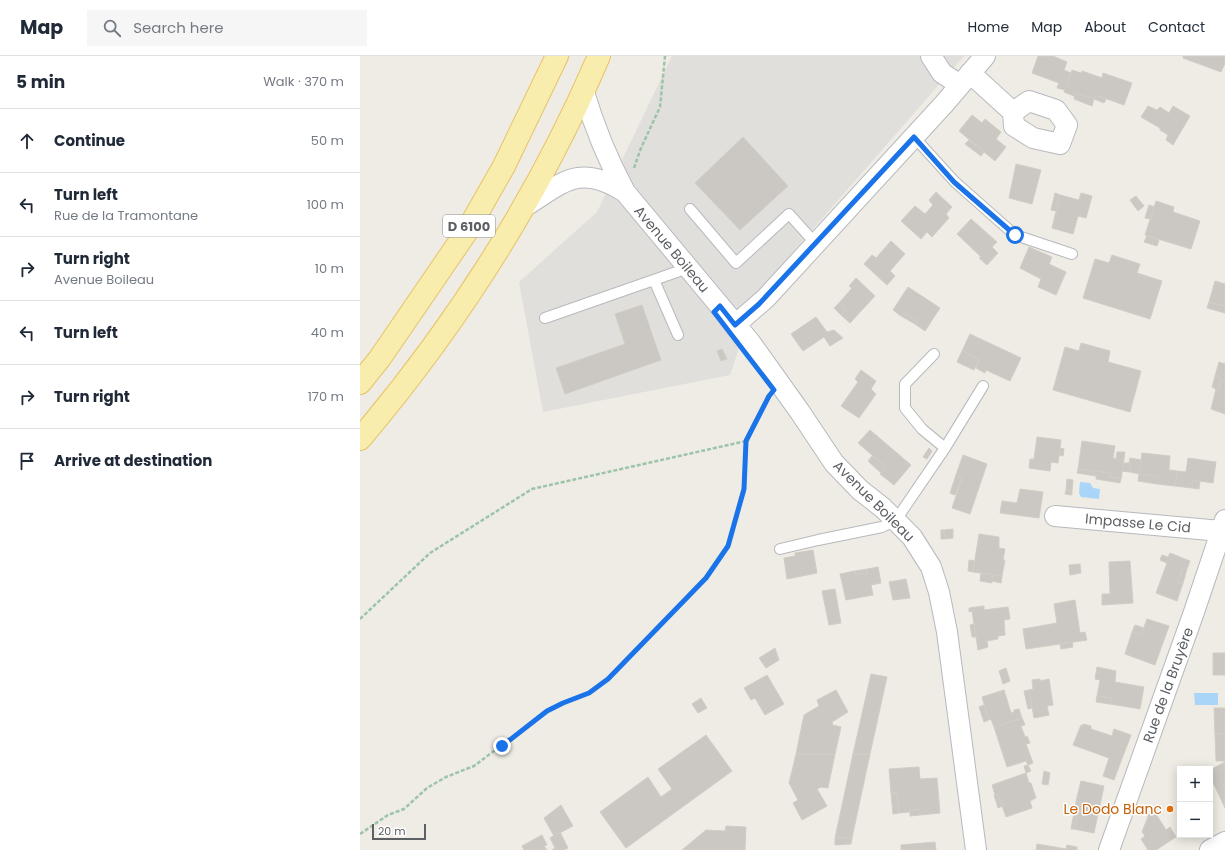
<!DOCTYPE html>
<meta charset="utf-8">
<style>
:root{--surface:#fff;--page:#f6f6f7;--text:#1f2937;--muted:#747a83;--line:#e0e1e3}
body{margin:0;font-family:Poppins,sans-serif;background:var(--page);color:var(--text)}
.controls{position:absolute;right:12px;bottom:12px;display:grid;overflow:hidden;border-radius:0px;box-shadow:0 2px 10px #0003}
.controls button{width:36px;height:36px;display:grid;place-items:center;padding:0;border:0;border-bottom:1px solid var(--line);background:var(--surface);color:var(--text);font:20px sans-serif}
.scale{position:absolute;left:12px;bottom:10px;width:54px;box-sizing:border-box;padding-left:4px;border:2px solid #5c5f64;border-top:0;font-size:11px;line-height:14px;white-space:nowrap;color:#5c5f64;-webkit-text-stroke:3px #fff;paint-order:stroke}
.stop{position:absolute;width:12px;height:12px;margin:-9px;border:3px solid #1a73e8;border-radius:50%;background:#fff}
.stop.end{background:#1a73e8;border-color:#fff;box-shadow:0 1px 4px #0008}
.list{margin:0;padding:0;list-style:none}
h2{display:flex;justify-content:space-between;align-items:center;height:52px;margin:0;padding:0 16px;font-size:17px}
h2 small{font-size:13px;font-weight:400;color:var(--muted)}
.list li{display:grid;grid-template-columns:26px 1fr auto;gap:12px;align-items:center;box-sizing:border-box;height:64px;padding:0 16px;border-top:1px solid var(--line)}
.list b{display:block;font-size:15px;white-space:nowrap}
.list p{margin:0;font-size:13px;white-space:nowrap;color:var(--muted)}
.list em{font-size:13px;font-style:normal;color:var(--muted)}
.icon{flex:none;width:22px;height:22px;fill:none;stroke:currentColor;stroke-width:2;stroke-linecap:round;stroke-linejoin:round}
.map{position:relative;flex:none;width:865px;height:794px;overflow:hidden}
header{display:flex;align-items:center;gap:24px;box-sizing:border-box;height:56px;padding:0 20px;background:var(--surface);border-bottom:1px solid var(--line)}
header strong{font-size:19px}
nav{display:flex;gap:22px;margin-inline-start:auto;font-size:14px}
.search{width:280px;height:36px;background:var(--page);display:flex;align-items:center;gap:10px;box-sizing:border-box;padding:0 14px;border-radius:0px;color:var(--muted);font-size:15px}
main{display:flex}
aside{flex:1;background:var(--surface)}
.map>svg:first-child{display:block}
.industrial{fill:#e1dfdc}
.water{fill:#a9d5f9}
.building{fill:#cbc8c4;stroke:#d2cdc3}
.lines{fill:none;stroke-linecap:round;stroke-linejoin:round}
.service-casing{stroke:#b7b9bd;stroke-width:12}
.minor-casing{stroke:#b7b9bd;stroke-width:22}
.primary-casing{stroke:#e7c364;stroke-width:24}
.path{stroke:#9cc4a8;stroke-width:2.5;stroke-dasharray:4 2;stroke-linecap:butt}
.service{stroke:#fff;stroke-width:10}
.minor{stroke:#fff;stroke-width:20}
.primary{stroke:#f9edae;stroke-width:22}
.route{stroke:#1a73e8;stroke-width:5}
.food-dot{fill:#e8710a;stroke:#fff;stroke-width:1.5}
.labels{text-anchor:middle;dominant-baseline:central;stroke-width:3;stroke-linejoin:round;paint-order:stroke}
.shield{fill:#fff;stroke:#8d8f92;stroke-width:1}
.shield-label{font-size:13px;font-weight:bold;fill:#5c5f64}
.street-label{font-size:14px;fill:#5c5f64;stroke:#fff}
.food-label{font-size:14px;fill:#c56008;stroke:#fff;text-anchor:end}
</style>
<header>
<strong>Map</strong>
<div class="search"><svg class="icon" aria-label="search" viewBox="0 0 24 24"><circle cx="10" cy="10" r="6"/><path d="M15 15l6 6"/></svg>Search here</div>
<nav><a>Home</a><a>Map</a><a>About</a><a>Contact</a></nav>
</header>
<main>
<aside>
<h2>5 min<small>Walk · 370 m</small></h2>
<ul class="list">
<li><svg class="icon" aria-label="ahead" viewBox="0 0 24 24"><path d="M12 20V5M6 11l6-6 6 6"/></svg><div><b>Continue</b></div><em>50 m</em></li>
<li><svg class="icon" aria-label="left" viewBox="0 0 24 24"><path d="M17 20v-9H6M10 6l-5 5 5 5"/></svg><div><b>Turn left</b><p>Rue de la Tramontane</p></div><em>100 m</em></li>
<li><svg class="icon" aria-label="right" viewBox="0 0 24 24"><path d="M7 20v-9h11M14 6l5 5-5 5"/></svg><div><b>Turn right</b><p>Avenue Boileau</p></div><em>10 m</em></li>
<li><svg class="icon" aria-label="left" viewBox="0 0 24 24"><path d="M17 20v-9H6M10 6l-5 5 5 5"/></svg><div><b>Turn left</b></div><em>40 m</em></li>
<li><svg class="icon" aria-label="right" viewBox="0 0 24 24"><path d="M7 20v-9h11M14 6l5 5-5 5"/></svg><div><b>Turn right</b></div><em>170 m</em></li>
<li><svg class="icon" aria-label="arrive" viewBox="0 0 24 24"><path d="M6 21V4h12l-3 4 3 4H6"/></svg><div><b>Arrive at destination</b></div></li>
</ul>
</aside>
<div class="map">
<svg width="865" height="794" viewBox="0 0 865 794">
<rect width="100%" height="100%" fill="#eeece4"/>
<!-- industrial -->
<path class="industrial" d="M312 0H604L398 236 370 319 183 356 159 226 237 156Z"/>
<!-- water -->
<path class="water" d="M720 426 730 427 733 432 740 433 739 443 721 441 719 437Z
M834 637H858V649H835Z"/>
<!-- building -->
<path class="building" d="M678 0H693L707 6 704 14 711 17 705 34 697 32 699 27 672 17Z
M823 0H865V7L861 16 823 2Z
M712 14 721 17 722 15 742 22 743 17 772 27 764 49 736 39 734 43 715 37 714 40 704 36Z
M715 37 734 43 732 50 714 43Z
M736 39 746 43 744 47 734 43Z
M788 50 797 54 800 51 809 57 813 50 830 60 813 89 806 84 808 79 800 74V72L781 61Z
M612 59 622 67 625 63 641 76 636 83 646 91 635 105 599 75Z
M383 81 428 130 380 174 335 127Z
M609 84 624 96 621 100 605 88Z
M656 108 681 114 672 148 649 142Z
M576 136 592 151 586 158 589 162 572 181 567 176 561 183 541 165 555 150 565 158 573 149 569 144Z
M695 137 700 139 696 155 691 154Z
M721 137 732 140 726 162 718 160 713 178 692 172 700 139 719 144Z
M776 140 784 150 778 155 770 144Z
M796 145 814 151 813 156 840 165 831 193 785 179Z
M789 149 795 151 791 163 785 162Z
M611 163 637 186 632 191 638 197 627 209 619 202 621 201 597 178Z
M787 180 799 184 797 190 784 186Z
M531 185 545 198 530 215 535 220 527 229 504 208 512 199 516 202Z
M669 191 692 201 689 208 706 216 696 239 678 231 681 223 660 212Z
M752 199 780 208 777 217 802 225 790 263 723 242 735 203 749 207Z
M496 222 515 240 490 267 481 259 486 253 479 247 492 232 489 230Z
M855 225 865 228V250L849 246Z
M548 231 580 252 565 275 555 268 557 265 544 256 541 260 533 254Z
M849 246 865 250V257L847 252Z
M479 247 486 253 481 259 474 252Z
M282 249 301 304 205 338 196 312 265 288 255 258Z
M544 256 557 265 555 268 541 260Z
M456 261 467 276 474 274 483 282 470 290 464 281 443 295 431 278Z
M610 278 661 302 650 325 626 314 625 317 616 312 619 303 602 295Z
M721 287 750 295 748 306 781 315 770 356 693 334 705 291 719 295Z
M362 293 367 303 361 305 357 295Z
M602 295 619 303 614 314 597 306Z
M859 306 865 308V358L851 353 856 333 858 334 862 323 855 320Z
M501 314 516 325 511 333 516 338 499 362 481 350 498 326 495 323Z
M855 320 862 323 858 334 852 331Z
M510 374 551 409 534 429 520 418 526 411 498 387Z
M677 381 701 384 698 407 691 406 690 415 669 412 670 403H674Z
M722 385 755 390 753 402 756 403 757 396H765L761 423 750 421 751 417 718 413Z
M569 392 572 395 567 403 563 401Z
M700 392 704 393 703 400 699 399Z
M782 397 810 400 809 414 817 415 815 430 797 428 798 421 779 418Z
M603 399 627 408 610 458 592 452 602 422 596 419Z
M512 400 526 411 521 417 508 405Z
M770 402 781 404 779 418 770 416 771 407H769Z
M828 402 856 406 853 427 833 424 832 432 815 430 817 415 826 416Z
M763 407H771L770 416 762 415Z
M718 413 751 417 750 421 761 423 760 427 736 423V420L717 417Z
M779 418 798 421 797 428 778 425Z
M596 419 602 422 595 439 590 437Z
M707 423 713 424 712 435 706 434Z
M833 424 840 425 839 433 832 432Z
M660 433 683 436 679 462 640 457 642 445 657 447Z
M706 434 712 435V439L705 438Z
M593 473V482L585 483 584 474Z
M581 474H584L585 483H581Z
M619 478 639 481V492L645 493 643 504H645L642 520 613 516Z
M453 494 457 517 427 523 424 502 435 500V497Z
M810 497 830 505 827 513 823 511 818 526 823 527 817 545 796 537 807 507 800 504 802 499 808 501Z
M609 504 615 505 613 516 608 515Z
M770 505 773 547 742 549V538H750L749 506Z
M720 508 721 517 710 519 709 509Z
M518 511 521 527 511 529 513 539 486 544 480 518 495 515 496 519 507 517V513Z
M823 511 827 513 823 527 818 526Z
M507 513V517L496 519 495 515Z
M621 517 633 519 632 527 620 525Z
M633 519 642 520 641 527 632 525Z
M546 523 550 542 533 544 529 526Z
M475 533 481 567 469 569 462 535Z
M715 544 720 577 725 576 727 584 666 593 663 573 697 567 694 548Z
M624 550V554L648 551 650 563 644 564 645 579 638 580V583L627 585 628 591 618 594 612 555 609 556V552Z
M787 563 809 570 795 609 765 598 772 576 781 579Z
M614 568 616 581H612L610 569Z
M775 569 784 572 781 579 772 576Z
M712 586 713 591 701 593 700 588Z
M415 592 419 604 406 612 399 602Z
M853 597H865V619H853Z
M737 611 756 615 755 626 784 631 780 653 750 648 752 642 737 640 740 624 735 623Z
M646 612 650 625 643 628 639 615Z
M511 618 527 621 510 698H493Z
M407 619 424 648 405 659 395 642 391 644 384 632Z
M680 623V625L689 623 693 649 687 650 689 659 674 662 669 634 673 633 672 624Z
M476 634 488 656 472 666 473 669 481 671 475 698H436L444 659 459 650 457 644Z
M644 634 651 657 654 656V654L659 653 662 662 634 671 631 663 629 664 622 641Z
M669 634 672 652 668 653 664 635Z
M737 640 752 642 750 648 736 646Z
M341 642 347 652 338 657 332 648Z
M624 649 629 664 624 666 619 651Z
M854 652H865V678H855Z
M662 662 665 669 661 670 665 681 667 680 670 687 666 688 673 707 668 709 666 705 647 711 634 671Z
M723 668 731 670V673L752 680 754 673 771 679 754 724 743 720 749 702 713 689 721 669 722 670Z
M855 678H865V705H856Z
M346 679 372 715 266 792 240 756 288 721 301 741 312 733 298 713Z
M436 698H475L468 732 461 731 457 733 467 750 442 764 433 747 438 744 429 727Z
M493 698H510L492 782H475Z
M865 706V752L850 720V714Z
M668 709 671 715 666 717 664 710Z
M559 711 560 723 577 722 580 757 560 759 559 753 550 754V756L539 757 537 737H531L529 713Z
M684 715 690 717 688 729 682 728Z
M666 717 669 727H671L676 742 670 745 672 752 646 761 638 738 635 739 632 729Z
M721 725 744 730 734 777 714 773 721 742 717 741Z
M531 737H537L539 757 533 758Z
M638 738 643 750 638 752 634 739Z
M717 741 721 742 714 773H711Z
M201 749 213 770 194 780 184 762Z
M559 753 560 759 550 760V754Z
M789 758 793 759 796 758 806 774 810 771 816 781 796 794H788L781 783 785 780 782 776Z
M366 770 386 771 385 794H322L346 774 365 775Z
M200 776 208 792 204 794H192L195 792 190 782Z
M182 779 187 789 184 790 187 794H164L162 790Z
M475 782H492L491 788 475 789Z
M575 786 576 794H541V789Z
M677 788 706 793 707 789 717 791V794H676Z"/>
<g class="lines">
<!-- service casing -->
<g class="service-casing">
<path id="service" d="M554 81 595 126 655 179 712 198
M330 153 376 207 429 158 456 188
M294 224 318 279
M185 262 328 212
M574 298 545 328V352L562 373 585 392
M420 493 458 484 522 471 536 464 585 392 623 330"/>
</g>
<!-- minor casing -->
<g class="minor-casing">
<path id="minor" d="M571 0 582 17 600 29
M610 17 653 56 654 70 673 82 700 88 707 69 696 54 669 45 653 56
M224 36C234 70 248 104 265 136L390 286 440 356 474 407 500 434 523 452 552 481 571 511 579 536 587 576 616 794
M164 151C204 126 219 107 265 136
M375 269 406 242 584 48 625 0
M695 460 861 475
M749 794 834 556 865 464
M850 794 865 786"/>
</g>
<!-- primary casing -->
<g class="primary-casing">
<path id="primary" d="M0 327 20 302 107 175 144 110 197 0
M0 383C99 266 179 140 239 0"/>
</g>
<!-- path -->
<path class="path" d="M274 112 281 92 300 51 305 0
M0 563 70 497 172 433 386 385 408 343
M0 778 28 759 44 753 67 732 86 721 114 710 187 655 203 647 229 637 248 623 345 522 368 490 384 433 386 385"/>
<!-- service -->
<use href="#service" class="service"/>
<!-- minor -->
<use href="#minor" class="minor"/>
<!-- primary -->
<use href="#primary" class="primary"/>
</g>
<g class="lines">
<!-- route -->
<path class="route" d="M142 690 187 655 203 647 229 637 248 623 346 522 368 490 384 433 386 385 409 340 414 334 354 256 360 250 375 269 399 248 554 81 594 126 655 179"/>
</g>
<!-- markers -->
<circle class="food-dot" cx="810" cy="753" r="4"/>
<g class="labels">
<!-- shield labels -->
<rect class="shield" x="83" y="159" width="52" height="22" rx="3"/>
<g class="shield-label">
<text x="109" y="170">D 6100</text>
</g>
<!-- street labels -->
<g class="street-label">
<text transform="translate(312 193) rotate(50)">Avenue Boileau</text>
<text transform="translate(514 445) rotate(45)">Avenue Boileau</text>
<text transform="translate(778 467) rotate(5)">Impasse Le Cid</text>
<text transform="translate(808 629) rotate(-70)">Rue de la Bruyère</text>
</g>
<!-- food labels -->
<g class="food-label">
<text x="802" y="753">Le Dodo Blanc</text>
</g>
</g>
</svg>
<div class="controls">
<button>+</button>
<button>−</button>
</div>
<div class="scale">20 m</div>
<div class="stop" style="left:655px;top:179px"></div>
<div class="stop end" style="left:142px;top:690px"></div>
</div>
</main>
